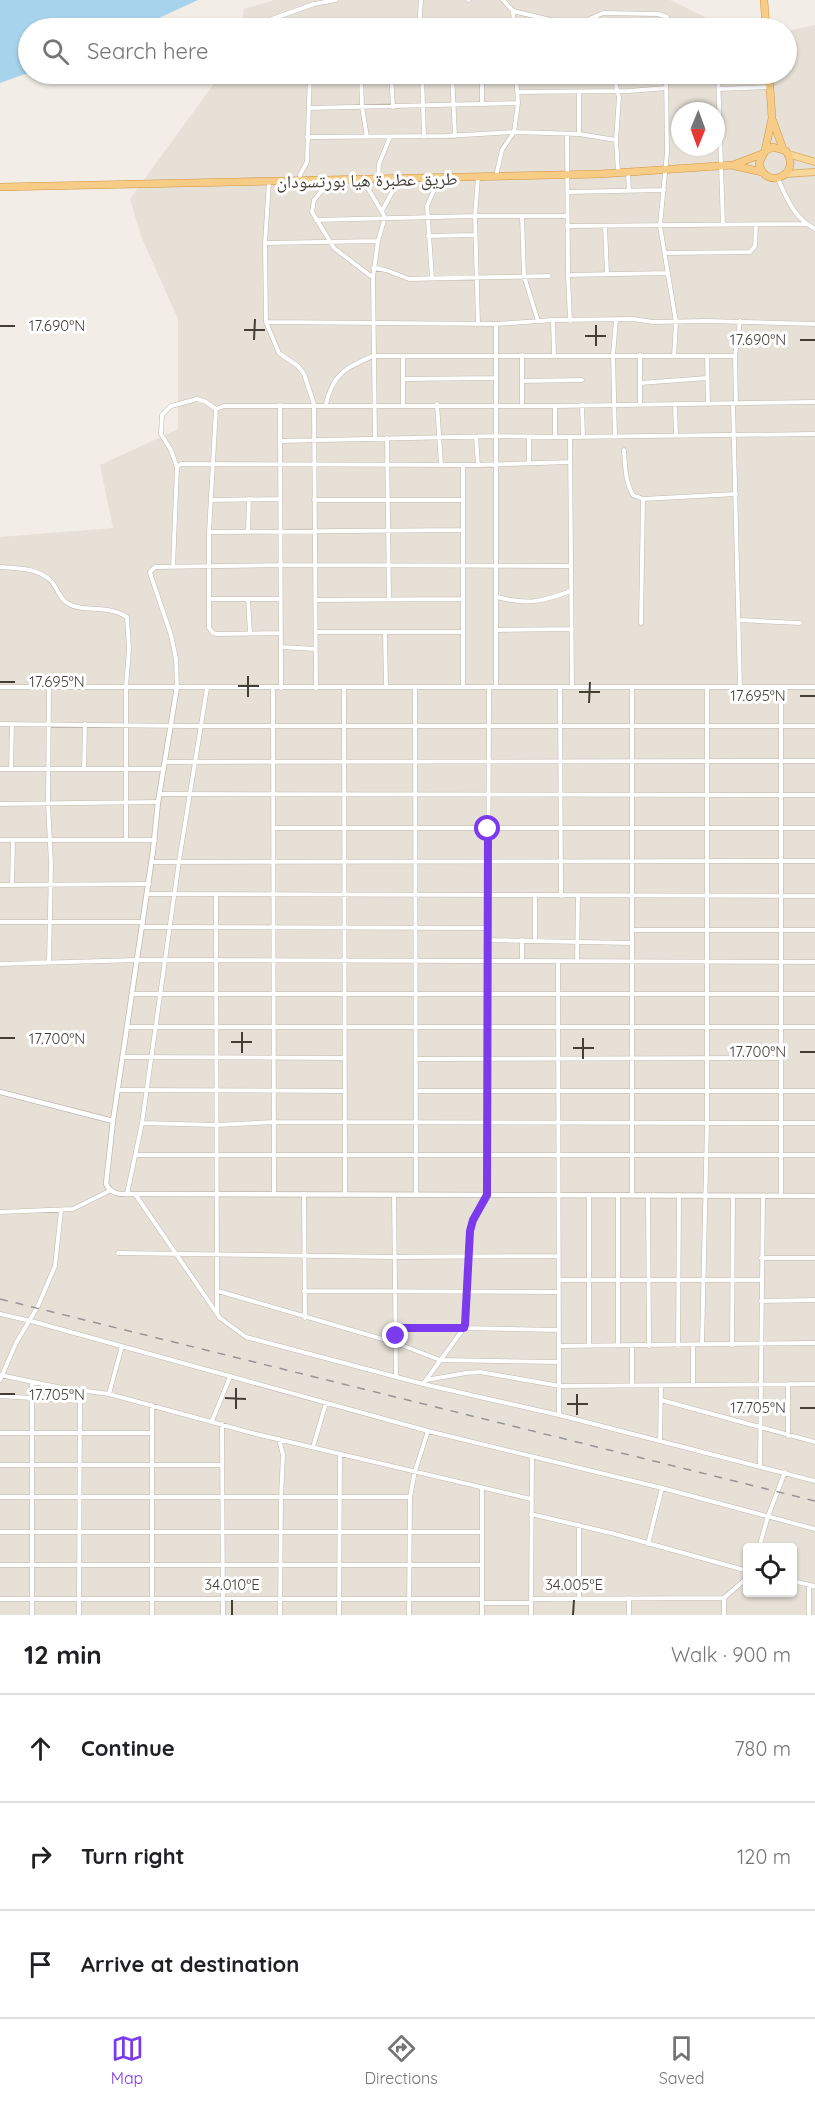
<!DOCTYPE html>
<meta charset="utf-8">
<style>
:root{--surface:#fff;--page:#f2f2f2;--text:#202124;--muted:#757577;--line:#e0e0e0;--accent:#7c3aed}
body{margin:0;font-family:Quicksand,"Noto Naskh Arabic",sans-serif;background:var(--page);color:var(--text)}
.controls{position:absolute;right:18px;bottom:18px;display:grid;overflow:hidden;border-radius:6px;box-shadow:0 2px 4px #0004}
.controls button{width:54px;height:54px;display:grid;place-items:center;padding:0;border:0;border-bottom:2px solid var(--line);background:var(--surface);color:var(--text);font:30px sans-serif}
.compass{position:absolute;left:671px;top:102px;width:54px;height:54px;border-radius:50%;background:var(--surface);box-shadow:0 2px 4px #0004;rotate:181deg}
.stop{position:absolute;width:18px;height:18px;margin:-14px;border:4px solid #7c3aed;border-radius:50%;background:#fff}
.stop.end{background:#7c3aed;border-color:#fff;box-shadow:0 2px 6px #0008}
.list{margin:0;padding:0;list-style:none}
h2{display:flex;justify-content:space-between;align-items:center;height:78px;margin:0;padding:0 24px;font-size:26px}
h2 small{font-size:20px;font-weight:400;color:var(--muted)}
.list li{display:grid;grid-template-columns:39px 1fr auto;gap:18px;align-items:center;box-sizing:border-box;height:108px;padding:0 24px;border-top:2px solid var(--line)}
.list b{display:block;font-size:22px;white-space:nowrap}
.list em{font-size:20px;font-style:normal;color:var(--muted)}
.icon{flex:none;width:33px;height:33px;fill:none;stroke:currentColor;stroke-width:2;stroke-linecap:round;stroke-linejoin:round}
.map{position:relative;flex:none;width:815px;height:1615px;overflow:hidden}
.search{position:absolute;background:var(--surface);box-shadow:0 2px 4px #0004;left:18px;right:18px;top:18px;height:66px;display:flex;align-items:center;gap:15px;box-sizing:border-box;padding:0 21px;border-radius:33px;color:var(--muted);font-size:22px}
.sheet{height:402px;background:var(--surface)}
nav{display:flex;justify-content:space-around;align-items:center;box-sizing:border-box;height:84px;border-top:2px solid var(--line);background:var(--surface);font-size:16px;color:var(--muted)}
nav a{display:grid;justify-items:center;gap:3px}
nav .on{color:var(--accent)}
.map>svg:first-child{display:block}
.residential{fill:#e6e0d6;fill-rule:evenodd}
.water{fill:#a7d4ec}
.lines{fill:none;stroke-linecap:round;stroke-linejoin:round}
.minor-casing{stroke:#c0b8ad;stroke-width:5}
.tertiary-casing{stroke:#c0b8ad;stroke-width:6}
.primary-casing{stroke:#dcb36c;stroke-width:8}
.trunk-casing{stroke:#d39440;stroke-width:8}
.minor{stroke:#fff;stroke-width:4}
.tertiary{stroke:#fff;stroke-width:4.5}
.primary{stroke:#f8d79b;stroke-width:6}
.trunk{stroke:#f6cc86;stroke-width:7}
.rail{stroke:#969696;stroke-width:1.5;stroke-dasharray:8 8;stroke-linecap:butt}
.route{stroke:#7c3aed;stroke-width:8}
.ticks{fill:none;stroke:#453e37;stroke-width:2}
.labels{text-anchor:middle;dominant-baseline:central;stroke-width:6;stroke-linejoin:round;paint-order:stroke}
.street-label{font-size:18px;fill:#453e37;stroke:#fff}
.ticks-label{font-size:15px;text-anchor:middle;fill:#453e37;stroke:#fff;stroke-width:6;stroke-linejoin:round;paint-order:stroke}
</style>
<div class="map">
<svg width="815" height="1615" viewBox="0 0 815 1615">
<rect width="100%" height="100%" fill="#f2eee7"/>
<!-- residential -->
<path class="residential" d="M274 0H670L728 28H241L244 9Z
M815 25V1615H0V537L113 528 100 465 178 429V319L141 236 130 199 221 74H786L787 31ZM680 111H716V147H680ZM748 1548H792V1592H748Z"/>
<!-- water -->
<path class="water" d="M0 0H198L137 28H28V73L0 83Z"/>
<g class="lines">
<!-- minor casing -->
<g class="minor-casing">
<path id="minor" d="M468 0H469
M503 0 513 11 555 21H585L603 13 658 14 667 17 668 28
M513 11 514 28
M596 16 601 28
M258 28 255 25 314 4 336 0
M419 28 421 0
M361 74 362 107 367 137
M391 74 393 107
M422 74 424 137
M452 74 455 136
M613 74 619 97 616 140 618 172
M666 74 667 152 660 226 676 322 674 356
M718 74 723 225
M719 89 769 87
M517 92 629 91 666 88
M579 92V134
M482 104V74
M309 108 518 103
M567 134 568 275 570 321
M307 137 446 136 514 132 579 134 616 140
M628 173 629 191
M496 176 502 150 514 132 518 103 516 74
M478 177 475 216 478 323
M378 179 379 164 390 137
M778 179C787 199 794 218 815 229
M363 180 385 217 378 241 373 277 375 439
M300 181V175L307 162 310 74
M330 181 314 200 312 212 334 248 372 277
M269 182 265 243 266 322 279 353 298 366 304 374 314 404 316 688
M568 192 664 190
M382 211 399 179
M522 216 524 276 538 321
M316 220 475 216H567
M567 226 806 224
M605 226 607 274
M428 236 475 235
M265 243 378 241
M665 253 750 252 755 246 756 225
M373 268 386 270 409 279 549 276
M568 275 668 273
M432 278 427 206 435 188 436 178
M553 320 554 356
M266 322 496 324 553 320 633 319 653 322 707 321 815 324
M496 324V687
M522 355V405
M640 355V404
M403 356V404
M707 356 708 404
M403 379 496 378
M522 381 582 380
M640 383 707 378
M326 404C333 373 346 368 373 356H735
M437 404 441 465
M675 404 676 436
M733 404 740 687
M736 404 735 356 740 321
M280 405 281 688
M582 405 583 437
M555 406V437
M216 409 224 406H555L815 402
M216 409 209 532V628L213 633 217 634 281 633
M476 437 478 465
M570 437 572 687
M615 437 613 355 616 320
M387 438 389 599
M280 441 497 436 570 437 815 434
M624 450C625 466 625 481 633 495L643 499 736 494
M529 463V437
M177 467 181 464 478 465 570 462
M211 500 280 499
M314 500H463
M248 531 249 499
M209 532 463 530
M0 567C18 568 39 568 52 582 58 589 60 600 69 604 84 613 107 604 127 617L129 649 126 687V840
M173 567 177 467 171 450 161 434 162 415 171 406 197 399 206 402 216 409
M497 597C528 605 541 602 571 591
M209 599H280
M248 599 250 633
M315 600 462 599
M739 620 800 623
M641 623 643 499
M497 630 572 629
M315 632H462
M385 632 386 687
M281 647 315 649
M49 687 48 803 51 864 49 962
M177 687 176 659 171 635 151 576 150 572 155 567 280 565 570 566
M415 687 416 1194
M463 687V465
M560 687 561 896
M781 687V1196
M273 688 274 1194
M344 688 345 1194
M0 724 186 726H815
M166 762 815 761
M0 769H164
M11 769 12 724
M84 769 85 724
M161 794 815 795
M0 804 158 802
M273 828H815
M0 840H155
M152 862 815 861
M0 885 149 884
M12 885 13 840
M147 894 815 896
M216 894 217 1314
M0 922H143
M142 927 489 928
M633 930H815
M488 940 632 943
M522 940V961
M535 940V896
M558 961 559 1415
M577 961 578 896
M0 964 137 960 488 961 489 687
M132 994H815
M128 1027H815
M123 1057 344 1058
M416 1059 782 1058
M118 1090 345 1091
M416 1091H815
M142 1123 216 1125 274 1122 815 1123
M136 1155H815
M127 1194 142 1123 179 861 207 688
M135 1194 220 1318 246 1337 423 1384 559 1415 815 1481
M304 1194 305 1318
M394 1195 396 1376
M589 1195V1346
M632 1195V687
M648 1195 649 1346
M0 1212 73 1209 109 1191
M118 1253 393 1257 559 1256
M761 1258H815
M559 1280H761
M218 1291 396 1343 440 1360 559 1362
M304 1291 559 1292
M761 1301 815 1300
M0 1314 31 1321 428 1431 662 1488 815 1529
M396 1328H464L559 1330
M693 1345V1385
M702 1345 707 1123V687
M732 1345 733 1196
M559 1346 815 1343
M618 1346V1195
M678 1346 679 1195
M0 1375 57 1387 109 1394 256 1434 531 1499
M0 1380 16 1343 38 1306 55 1266 61 1211
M426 1380 466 1373 480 1372 560 1386 815 1384
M423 1384 464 1328 470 1231 473 1220 487 1195 488 961 815 962
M788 1384V1436
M632 1386V1346
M109 1394 122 1346
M0 1396 80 1401
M661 1400 815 1442
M152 1405V1615
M212 1421 230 1377
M222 1424 223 1615
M0 1433H151
M279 1439 283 1455 281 1497 280 1615
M660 1441 661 1386
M313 1447 326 1403
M0 1465H222
M760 1465 763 1196
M482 1488V1615
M0 1497H410
M531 1514 615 1534 748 1571
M0 1532H481
M648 1544 662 1488
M759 1548 768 1516 785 1472
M0 1565H482
M792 1581 815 1586
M809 1585V1615
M579 1598V1525
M724 1598V1615
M0 1599H482
M531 1599 724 1598 748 1577
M482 1603H531
M32 1615V1383
M79 1615 80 1390
M339 1615 340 1454
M409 1615 410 1497 415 1471 428 1431
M531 1615 532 1456
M629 1615V1598"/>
</g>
<!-- tertiary casing -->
<g class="tertiary-casing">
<path id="tertiary" d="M0 687H815
M177 687 158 802 153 851 113 1121 106 1184C112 1196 123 1194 135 1194L815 1196
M0 1092 113 1121"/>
</g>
<!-- primary casing -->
<g class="primary-casing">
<path id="primary" d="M788 154 815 162
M785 174 815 172"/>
</g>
<!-- trunk casing -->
<g class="trunk-casing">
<path id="trunk" d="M764 0 766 28
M773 121 783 149
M765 151 773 147 786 151C803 176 764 191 759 163L765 151 772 118 769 74
M735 166 762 172
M0 187 600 174 733 165 762 154"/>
</g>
<!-- minor -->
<use href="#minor" class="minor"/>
<!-- tertiary -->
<use href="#tertiary" class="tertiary"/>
<!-- primary -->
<use href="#primary" class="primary"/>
<!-- trunk -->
<use href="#trunk" class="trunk"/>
<!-- rail -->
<path class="rail" d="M0 1299 815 1501"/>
</g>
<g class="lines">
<!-- route -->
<path class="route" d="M396 1336V1328H464L465 1325 470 1231 473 1220 487 1195 488 829"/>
</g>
<!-- ticks -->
<path class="ticks" d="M0 326H15M244 330H265M585 336H606M254 340 255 319M800 340H815M596 346V325M0 682H15M238 686H259M579 692H600M800 696H815M248 697V676M589 703 590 682M0 1038H15M231 1042H252M573 1048H594M800 1052H815M242 1053V1032M583 1059V1038M0 1394H15M225 1398 246 1399M567 1404H588M800 1408H815M236 1409V1388M577 1415V1394M232 1615V1600M573 1615 574 1600"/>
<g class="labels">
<!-- street labels -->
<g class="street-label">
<text transform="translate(367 180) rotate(-1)">طريق عطبرة هيا بورتسودان</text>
</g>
</g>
<g class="ticks-label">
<text x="57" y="331">17.690°N</text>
<text x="758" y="345">17.690°N</text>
<text x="57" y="687">17.695°N</text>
<text x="758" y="701">17.695°N</text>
<text x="57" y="1044">17.700°N</text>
<text x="758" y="1057">17.700°N</text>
<text x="57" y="1400">17.705°N</text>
<text x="758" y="1413">17.705°N</text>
<text x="232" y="1590">34.010°E</text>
<text x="574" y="1590">34.005°E</text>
</g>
</svg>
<div class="controls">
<button><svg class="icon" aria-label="locate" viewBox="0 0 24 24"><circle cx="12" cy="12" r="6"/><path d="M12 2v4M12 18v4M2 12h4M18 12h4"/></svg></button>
</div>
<svg class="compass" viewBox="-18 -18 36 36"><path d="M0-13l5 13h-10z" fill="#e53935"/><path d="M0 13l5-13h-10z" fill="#757577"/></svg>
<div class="stop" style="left:488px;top:829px"></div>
<div class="stop end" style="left:396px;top:1336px"></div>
<div class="search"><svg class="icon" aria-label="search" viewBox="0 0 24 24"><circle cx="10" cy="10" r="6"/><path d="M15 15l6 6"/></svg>Search here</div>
</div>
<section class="sheet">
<h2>12 min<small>Walk · 900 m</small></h2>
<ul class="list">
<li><svg class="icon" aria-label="ahead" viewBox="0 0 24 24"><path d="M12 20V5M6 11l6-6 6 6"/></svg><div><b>Continue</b></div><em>780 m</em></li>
<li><svg class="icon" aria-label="right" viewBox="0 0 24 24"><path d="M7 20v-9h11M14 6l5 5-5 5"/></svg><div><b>Turn right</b></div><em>120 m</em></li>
<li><svg class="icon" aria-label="arrive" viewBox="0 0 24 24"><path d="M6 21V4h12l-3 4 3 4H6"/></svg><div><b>Arrive at destination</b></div></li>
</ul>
</section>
<nav>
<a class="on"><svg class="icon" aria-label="map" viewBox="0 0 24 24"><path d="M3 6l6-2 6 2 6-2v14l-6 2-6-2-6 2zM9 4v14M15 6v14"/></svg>Map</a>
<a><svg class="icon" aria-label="directions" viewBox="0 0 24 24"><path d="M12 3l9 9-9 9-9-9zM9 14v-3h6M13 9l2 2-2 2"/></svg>Directions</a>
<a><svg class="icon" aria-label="saved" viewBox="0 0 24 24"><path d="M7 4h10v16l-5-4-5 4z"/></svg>Saved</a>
</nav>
